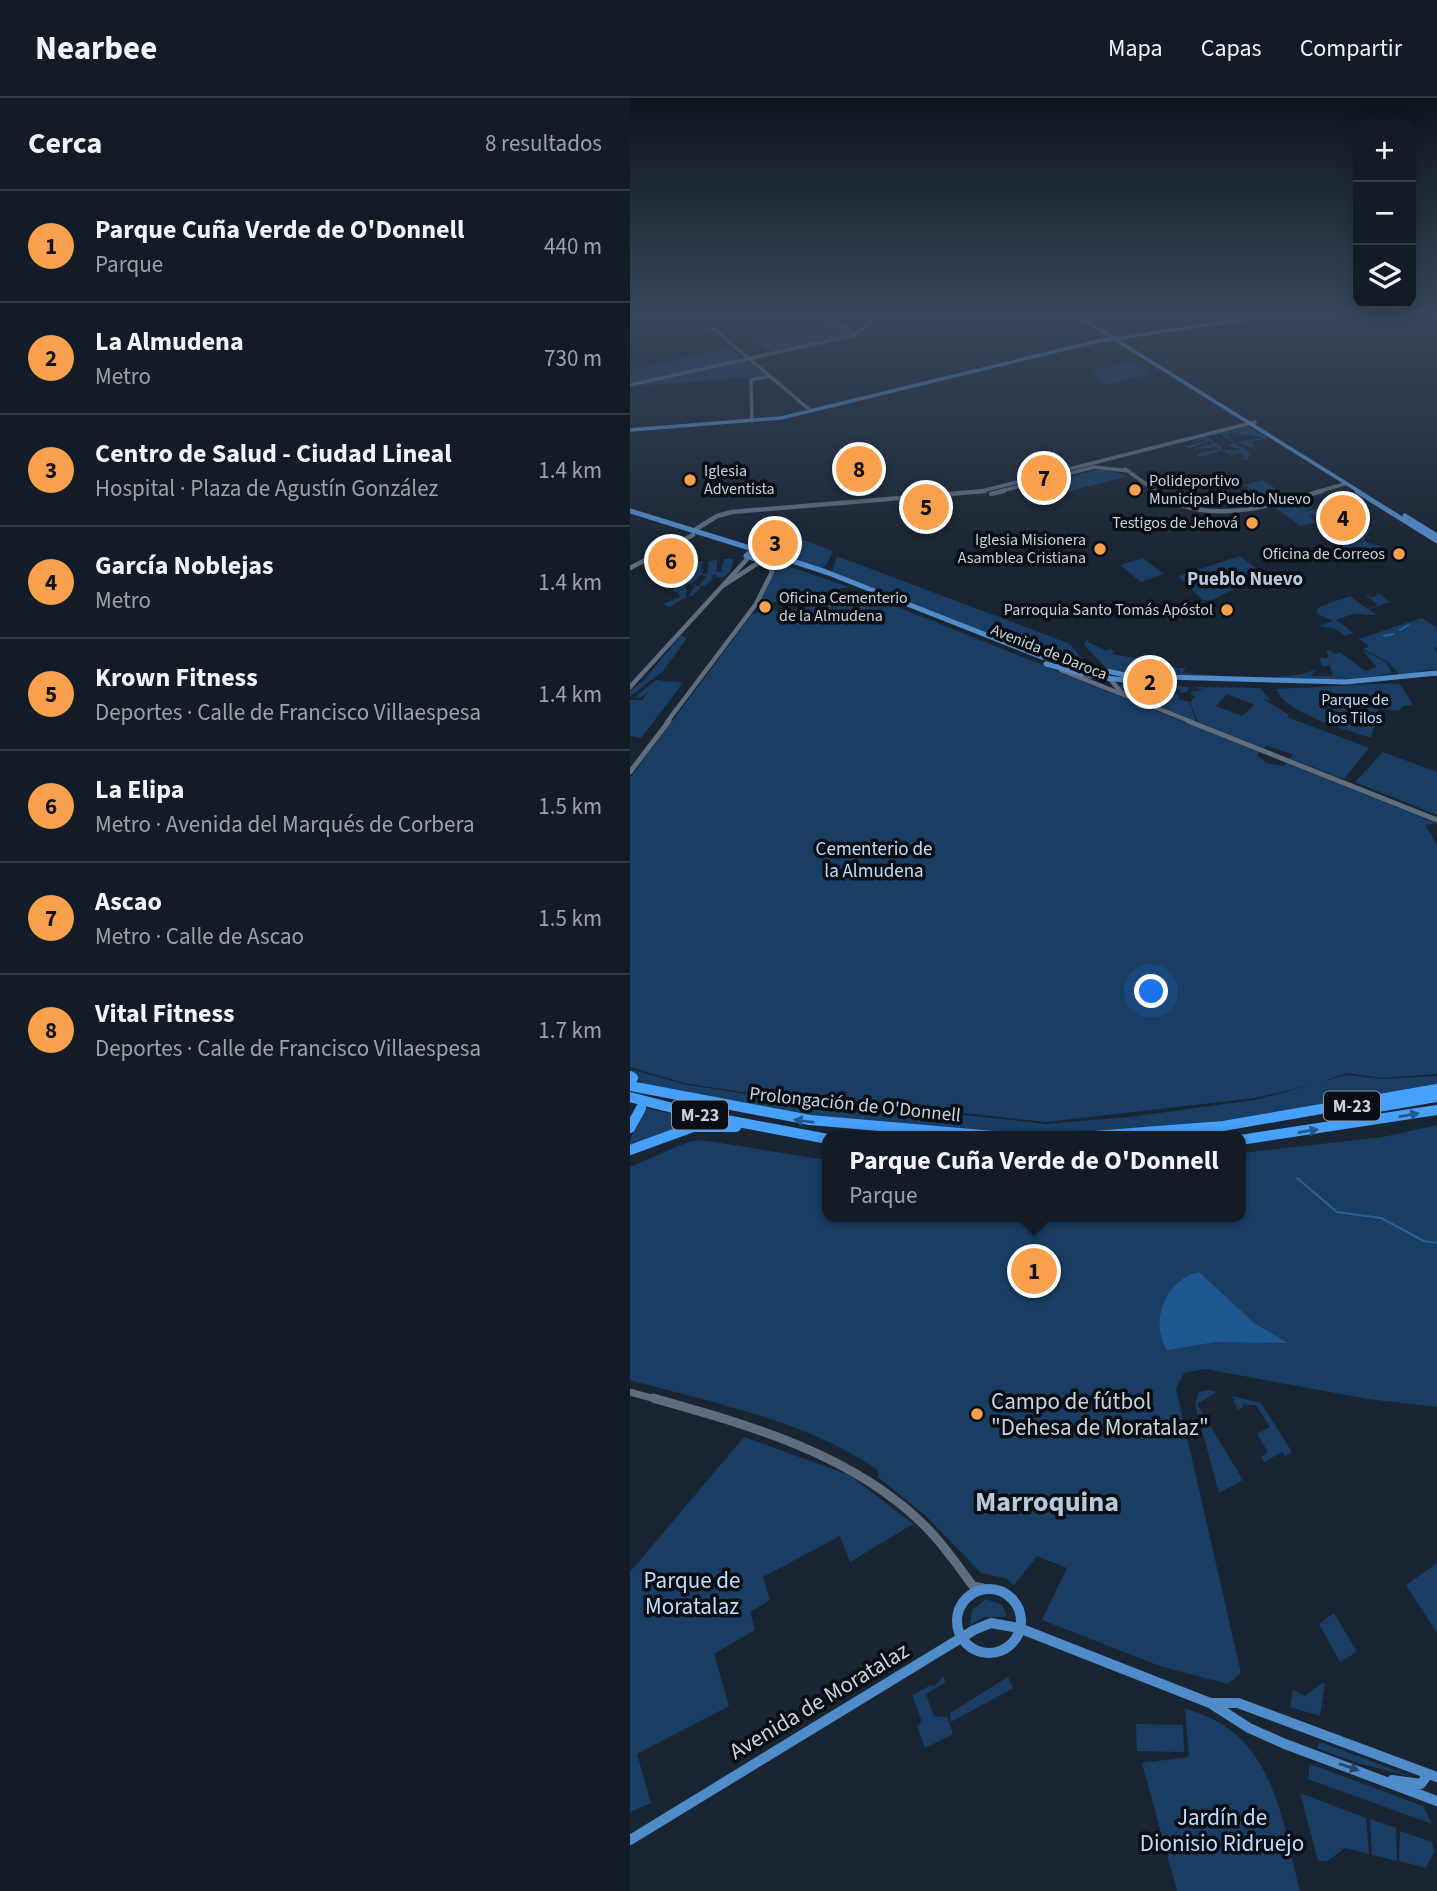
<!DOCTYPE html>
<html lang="es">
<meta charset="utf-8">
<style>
:root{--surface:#131c26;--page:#1c252e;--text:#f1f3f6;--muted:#9da1a7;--line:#323a43;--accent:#f9a04c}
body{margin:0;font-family:"Source Sans 3",sans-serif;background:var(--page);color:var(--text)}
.controls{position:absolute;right:21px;top:21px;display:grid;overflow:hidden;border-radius:14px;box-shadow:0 4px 18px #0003}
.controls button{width:63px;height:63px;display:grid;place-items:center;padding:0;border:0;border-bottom:2px solid var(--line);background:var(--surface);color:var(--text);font:35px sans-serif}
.you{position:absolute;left:522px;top:894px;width:24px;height:24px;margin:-18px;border:5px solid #fff;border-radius:50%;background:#1a73e8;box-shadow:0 0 0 10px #1a73e833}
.badge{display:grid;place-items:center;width:46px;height:46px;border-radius:50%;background:var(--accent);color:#111;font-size:23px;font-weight:700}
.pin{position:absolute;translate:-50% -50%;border:4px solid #fff;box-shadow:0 2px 7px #0006}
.popup{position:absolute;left:192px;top:1033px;width:424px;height:91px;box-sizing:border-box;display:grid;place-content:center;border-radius:14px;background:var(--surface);filter:drop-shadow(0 2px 5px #0005);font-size:23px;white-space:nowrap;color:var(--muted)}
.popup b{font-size:26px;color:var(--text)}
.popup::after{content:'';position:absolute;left:50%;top:100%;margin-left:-14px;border:14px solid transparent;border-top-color:var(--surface)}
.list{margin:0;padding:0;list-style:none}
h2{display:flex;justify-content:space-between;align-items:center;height:91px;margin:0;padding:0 28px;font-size:30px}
h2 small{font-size:23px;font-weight:400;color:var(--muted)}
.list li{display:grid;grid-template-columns:46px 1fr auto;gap:21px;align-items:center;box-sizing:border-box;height:112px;padding:0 28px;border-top:2px solid var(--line)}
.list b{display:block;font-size:26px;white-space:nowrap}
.list p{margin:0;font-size:23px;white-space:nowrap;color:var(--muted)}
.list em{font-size:23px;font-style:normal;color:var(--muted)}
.icon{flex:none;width:38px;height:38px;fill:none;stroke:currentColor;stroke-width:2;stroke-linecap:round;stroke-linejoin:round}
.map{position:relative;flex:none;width:807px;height:1793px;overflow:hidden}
header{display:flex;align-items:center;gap:42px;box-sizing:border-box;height:98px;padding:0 35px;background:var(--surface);border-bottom:2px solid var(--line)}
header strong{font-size:33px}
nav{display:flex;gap:38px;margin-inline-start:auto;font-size:24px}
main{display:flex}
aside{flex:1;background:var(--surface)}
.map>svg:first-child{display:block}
.green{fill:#1a3e63;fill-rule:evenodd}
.forest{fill:#1e578f}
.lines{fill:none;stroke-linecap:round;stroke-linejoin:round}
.stream{stroke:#29619a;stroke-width:2}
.minor-far4{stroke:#5f6d7e;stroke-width:3.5}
.minor-far3{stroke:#5f6d7e;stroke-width:4.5}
.minor-far2{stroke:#5f6d7e;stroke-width:5}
.minor-far1{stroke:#5f6d7e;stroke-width:7}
.minor{stroke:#5f6d7e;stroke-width:9}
.major-far2{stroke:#518cca;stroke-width:3.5}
.major-far1{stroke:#518cca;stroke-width:5}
.major{stroke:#518cca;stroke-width:10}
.highway{stroke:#47a1fc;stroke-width:10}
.oneway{fill:#285888}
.oneway2{fill:#294766}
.poi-dot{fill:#f9a04c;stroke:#090e14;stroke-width:2.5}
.labels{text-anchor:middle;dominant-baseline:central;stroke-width:7;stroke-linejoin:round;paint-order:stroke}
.far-poi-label{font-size:16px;fill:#cad2db;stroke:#090e14;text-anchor:end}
.far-street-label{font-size:16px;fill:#cad2db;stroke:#090e14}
.far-park-label{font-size:16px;fill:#bfddfe;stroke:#090e14}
.shield{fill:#090e14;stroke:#90979f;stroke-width:2}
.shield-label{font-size:18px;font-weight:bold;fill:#cad2db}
.far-quarter-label{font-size:19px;font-weight:bold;fill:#b9c9dc;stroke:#090e14}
.park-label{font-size:19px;fill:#bfddfe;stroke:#090e14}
.street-label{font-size:19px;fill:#cad2db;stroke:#090e14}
.near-poi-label{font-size:23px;fill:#cad2db;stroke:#090e14;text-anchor:start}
.near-park-label{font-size:23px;fill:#bfddfe;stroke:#090e14}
.near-street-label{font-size:23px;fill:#cad2db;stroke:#090e14}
.near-quarter-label{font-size:28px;font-weight:bold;fill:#b9c9dc;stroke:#090e14}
</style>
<header>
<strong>Nearbee</strong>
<nav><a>Mapa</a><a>Capas</a><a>Compartir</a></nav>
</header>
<main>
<aside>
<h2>Cerca<small>8 resultados</small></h2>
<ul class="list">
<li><span class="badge">1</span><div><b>Parque Cuña Verde de O'Donnell</b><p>Parque</p></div><em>440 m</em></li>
<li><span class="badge">2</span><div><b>La Almudena</b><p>Metro</p></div><em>730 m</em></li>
<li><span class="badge">3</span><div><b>Centro de Salud - Ciudad Lineal</b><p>Hospital · Plaza de Agustín González</p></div><em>1.4 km</em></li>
<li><span class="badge">4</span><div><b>García Noblejas</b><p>Metro</p></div><em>1.4 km</em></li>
<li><span class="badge">5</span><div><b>Krown Fitness</b><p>Deportes · Calle de Francisco Villaespesa</p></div><em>1.4 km</em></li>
<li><span class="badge">6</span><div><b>La Elipa</b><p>Metro · Avenida del Marqués de Corbera</p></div><em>1.5 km</em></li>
<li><span class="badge">7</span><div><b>Ascao</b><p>Metro · Calle de Ascao</p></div><em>1.5 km</em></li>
<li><span class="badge">8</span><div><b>Vital Fitness</b><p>Deportes · Calle de Francisco Villaespesa</p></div><em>1.7 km</em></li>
</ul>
</aside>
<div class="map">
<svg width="807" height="1793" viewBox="0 0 807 1793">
<rect width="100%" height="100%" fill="#192533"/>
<!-- green -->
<path class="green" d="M199 222 219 236 143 253 132 250 136 245 123 244 126 241 123 238Z
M100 250 112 261 0 286V272Z
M117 263 136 278 6 288Z
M501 263 521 276 474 287 462 273Z
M618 328 638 340 622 344 626 349 620 350 609 344 634 339 606 336 618 331 598 336 604 345 620 354 617 362 610 360 614 359 610 355 601 358 592 352 570 359 566 356 589 351 587 349 561 352 582 346 579 343 558 351 554 348 577 343 575 341 552 346 577 339 592 349 591 352H610L598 347 604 345 590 336 586 339 583 337Z
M472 371 499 378 437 394 422 383Z
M633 382 658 399 639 404 614 387Z
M681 399 673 402 676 405 665 409 678 407 683 410 672 414 685 411 690 415 679 418 686 424 671 428 644 409Z
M728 419 735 429 742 431 737 435 741 442 735 436 736 444 753 449 760 447 720 455 689 430 692 428 703 436 709 434 698 426 712 434 724 430 713 422 727 429 732 428 721 420Z
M171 441 203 453 196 468 188 470 152 457Z
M207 458 440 546 456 565 455 567 425 561 202 474Z
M610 458 634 476 580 503 573 502 548 478Z
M513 460 534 476 511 484 490 467Z
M94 461H104L100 473 93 480 85 479 87 476 80 478 84 479 75 488 69 487 77 478 70 477 62 486 71 489 62 498H59L65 488 56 485V499L40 509 33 506 50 499 48 495 43 493 45 486 36 479 35 467H39L41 478H46L47 482 49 479 63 477 62 464 72 463 71 475 77 476 79 463 87 462 86 474H95L91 473Z
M146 464 219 489 131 507C130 489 146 481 146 464Z
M230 494 629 654 627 657 636 665 654 668 656 665 807 725 795 727 807 746V976L752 980 716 975 692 984 625 1000 416 1024 326 1014 189 1006 54 985 0 969V680L122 516 138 511 151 514 208 503 215 496Z
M747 494 760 504 739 511 746 517 723 516 706 522 724 535 715 538 706 531 689 528 703 523 686 515 689 509 720 498 737 511 748 507 736 498 746 495 738 498 740 500 748 497Z
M792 520 807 530V549L804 551 807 553V571L785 574 807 573 770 577 758 564 733 551 739 548 729 541Z
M51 537 57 540 33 573 0 599V593L14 582Z
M460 540 458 544 476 553 479 551 485 553 482 556C506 561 524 561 547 570L549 579H516L476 570 455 548 454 545Z
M696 551 705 556 710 554 735 573 747 569 732 552 756 564 762 575 722 582 550 577 548 570H556L552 575C583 577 661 585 686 571L681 578H703L700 567 692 569 690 560H699Z
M26 582 53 585 11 640 0 638V602H12L19 593 10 600 5 599Z
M767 585 758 587 770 586 783 607 773 608 769 613 748 610 741 640C716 631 657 617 646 591Z
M491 586 559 589 557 594 549 595 550 590 545 594 531 590 510 591 548 596V601L559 604 566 623 500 597 489 589Z
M563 589 630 590 641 603 632 600 659 617 657 619 739 650 714 681 660 660 663 657 637 647 633 650 568 624 560 604 565 599 560 594 574 592ZM597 596 623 606 624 607 612 618 586 608Z
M753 654 807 674V717L725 684Z
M0 971 53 986 189 1008 325 1016 417 1026 499 1019 625 1002 717 977 752 981 807 978V986L606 1021 513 1031 409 1034 354 1033 180 1018 13 986Z
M15 1010 79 1024 0 1049C0 1033 10 1025 15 1010Z
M807 1027V1309L738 1301 575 1271 554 1275 546 1291 611 1575 598 1586 530 1568 412 1522 437 1470 407 1458 384 1487 377 1481 351 1475 295 1417 248 1379V1372C173 1321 85 1306 0 1282V1069L58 1044 71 1042 197 1062 198 1119H610L611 1055 753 1039Z
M579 1292 587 1294 567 1306 613 1382 589 1395 565 1306 569 1294Z
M602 1298 631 1305 662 1354 655 1358 652 1354 634 1364 631 1359 638 1354 627 1336 640 1329 626 1307H616L614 1304 613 1309 608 1312Z
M114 1339 219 1377 283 1426 220 1464 210 1438 133 1479 140 1502 120 1514 125 1532 84 1556 99 1608 7 1656 21 1705 0 1714V1474Z
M807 1465V1535L776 1487Z
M356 1501 372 1507 377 1519H354L340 1527 342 1512Z
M704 1515 727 1554 710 1564 689 1526Z
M313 1578 316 1584 296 1596 304 1618 317 1619 323 1636 295 1650 287 1628 292 1624 282 1597 301 1587 305 1588Z
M378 1579 383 1590 321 1624 320 1615Z
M692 1585H695L690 1618 660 1609 663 1592 675 1598Z
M555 1611C564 1612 572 1617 580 1620 646 1650 654 1731 670 1793H547L512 1665 559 1659Z
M506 1626 553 1627 554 1654 507 1653Z
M693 1645 780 1678 786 1680 728 1665 687 1650 688 1646Z
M680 1666 793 1708 802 1726 678 1681Z
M670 1695 736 1720 739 1756 715 1750 697 1763H688Z
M740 1721 766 1730 767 1763 742 1757Z
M770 1733 802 1744 804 1754 796 1770 769 1763Z"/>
<!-- forest -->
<path class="forest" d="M569 1174 624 1225 658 1245 585 1244 537 1252C519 1223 536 1181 569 1174Z"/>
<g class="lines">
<!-- stream -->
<path class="stream" d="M770 532 778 527
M754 538 763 536
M667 1080 707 1114 751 1120 794 1143 807 1145"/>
<!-- minor-far4 -->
<path class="minor-far4" d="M183 215 201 220 253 216
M201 220 225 237
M77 230 84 231 181 313
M225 237 244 220 259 215
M0 287 225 237
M122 323 121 282 140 278
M495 371 527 394
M348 394 625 324
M367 394 464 369 499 373
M686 394 715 386"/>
<!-- minor-far3 -->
<path class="minor-far3" d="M525 393C575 430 637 408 692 393
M361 396 374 393
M66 431 87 418 102 414 355 393
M0 470 63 437
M94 487 131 463
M431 572 562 624
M472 572 493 596
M0 589 118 460
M37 624 126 506 142 474 136 461"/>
<!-- minor-far2 -->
<path class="minor-far2" d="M558 623 807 722
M0 674 39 623"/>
<!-- minor-far1 -->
<path class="minor-far1" d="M0 1294 29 1302"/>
<!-- minor -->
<path class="minor" d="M23 1300C119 1327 224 1356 296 1429 314 1447 328 1468 343 1488L353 1490"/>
<!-- major-far2 -->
<path class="major-far2" d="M443 215 730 394
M653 217 667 215
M0 332 151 320 468 243 657 215"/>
<!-- major-far1 -->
<path class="major-far1" d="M727 393 807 443
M0 413 123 451
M775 418 807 438
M142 456 131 463 116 458 124 451H138L144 457 196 474 412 559 500 578 716 584 807 575
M416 566 465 579 514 584"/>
<!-- major -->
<path class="major" d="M327 1523a32 32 0 1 1 64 0a32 32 0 1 1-64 0Z
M580 1605H608L807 1679
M762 1682 791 1686 798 1676
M0 1742 344 1532 361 1525 389 1530 580 1605 619 1630 655 1646 807 1703"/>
<!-- highway -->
<path class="highway" d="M0 978 3 980
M0 988 180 1022 364 1038
M0 999 70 1017 198 1041
M736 1011 807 999
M0 1030 11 1010
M463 1038 593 1028 807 991
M610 1042 807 1012
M0 1052 63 1029H106"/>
</g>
<!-- one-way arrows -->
<defs><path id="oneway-solid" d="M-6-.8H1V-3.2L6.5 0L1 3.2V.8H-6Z" transform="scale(1.75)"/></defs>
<g class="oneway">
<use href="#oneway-solid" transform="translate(779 1017) rotate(-10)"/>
<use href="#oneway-solid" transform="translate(174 1023) rotate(-173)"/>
<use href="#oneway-solid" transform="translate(678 1033) rotate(-9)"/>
</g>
<use class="oneway2" href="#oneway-solid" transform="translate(719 1669) rotate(19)"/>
<!-- sky -->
<linearGradient id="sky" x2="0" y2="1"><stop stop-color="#0e141c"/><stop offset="0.46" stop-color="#38465b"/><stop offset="1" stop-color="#38465b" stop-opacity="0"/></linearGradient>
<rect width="807" height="466" fill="url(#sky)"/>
<!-- markers -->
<g class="poi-dot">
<circle cx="60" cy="382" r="7"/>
<circle cx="505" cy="392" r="7"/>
<circle cx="622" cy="425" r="7"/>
<circle cx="470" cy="451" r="7"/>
<circle cx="769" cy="456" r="7"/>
<circle cx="135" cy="509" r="7"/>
<circle cx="597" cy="512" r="7"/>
<circle cx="347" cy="1316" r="7"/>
</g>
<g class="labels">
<!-- far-poi labels -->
<g class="far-poi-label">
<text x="74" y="373" text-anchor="start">Iglesia<tspan x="74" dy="18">Adventista</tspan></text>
<text x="519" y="383" text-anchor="start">Polideportivo<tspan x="519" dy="18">Municipal Pueblo Nuevo</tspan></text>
<text x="608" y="425">Testigos de Jehová</text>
<text x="456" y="442">Iglesia Misionera<tspan x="456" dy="18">Asamblea Cristiana</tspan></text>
<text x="755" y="456">Oficina de Correos</text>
<text x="149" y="500" text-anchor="start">Oficina Cementerio<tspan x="149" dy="18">de la Almudena</tspan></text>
<text x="583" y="512">Parroquia Santo Tomás Apóstol</text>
</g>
<!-- far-street labels -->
<g class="far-street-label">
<text transform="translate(419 554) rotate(22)">Avenida de Daroca</text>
</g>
<!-- far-park labels -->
<g class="far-park-label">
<text x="725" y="602">Parque de<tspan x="725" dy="18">los Tilos</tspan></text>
</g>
<!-- shield labels -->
<g class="shield">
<rect x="694" y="993.5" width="56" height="29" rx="5"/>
<rect x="42" y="1002.5" width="56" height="29" rx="5"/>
</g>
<g class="shield-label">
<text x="722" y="1008">M-23</text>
<text x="70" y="1017">M-23</text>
</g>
<!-- far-quarter labels -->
<g class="far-quarter-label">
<text x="615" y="481">Pueblo Nuevo</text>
</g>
<!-- park labels -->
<g class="park-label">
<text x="244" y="751">Cementerio de<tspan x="244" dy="22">la Almudena</tspan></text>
</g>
<!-- street labels -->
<g class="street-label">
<text transform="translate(225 1007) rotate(6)">Prolongación de O'Donnell</text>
</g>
<!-- near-poi labels -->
<g class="near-poi-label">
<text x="361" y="1303">Campo de fútbol<tspan x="361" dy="26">"Dehesa de Moratalaz"</tspan></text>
</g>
<!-- near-park labels -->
<g class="near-park-label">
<text x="62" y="1482">Parque de<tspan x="62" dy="26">Moratalaz</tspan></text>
<text x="592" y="1719">Jardín de<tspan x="592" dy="26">Dionisio Ridruejo</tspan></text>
</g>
<!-- near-street labels -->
<g class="near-street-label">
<text transform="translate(189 1603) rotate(-31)">Avenida de Moratalaz</text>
</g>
<!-- near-quarter labels -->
<g class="near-quarter-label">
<text x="417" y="1404">Marroquina</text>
</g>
</g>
</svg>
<div class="controls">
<button>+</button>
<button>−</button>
<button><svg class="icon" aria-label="layers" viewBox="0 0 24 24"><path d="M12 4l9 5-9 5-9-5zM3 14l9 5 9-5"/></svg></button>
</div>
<div class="you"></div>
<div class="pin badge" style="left:404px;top:1173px">1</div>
<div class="popup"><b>Parque Cuña Verde de O'Donnell</b>Parque</div>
<div class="pin badge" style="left:520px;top:584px">2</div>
<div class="pin badge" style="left:145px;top:445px">3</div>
<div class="pin badge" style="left:713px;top:420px">4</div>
<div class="pin badge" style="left:296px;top:409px">5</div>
<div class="pin badge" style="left:41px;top:463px">6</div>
<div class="pin badge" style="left:414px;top:380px">7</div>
<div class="pin badge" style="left:229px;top:371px">8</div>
</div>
</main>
